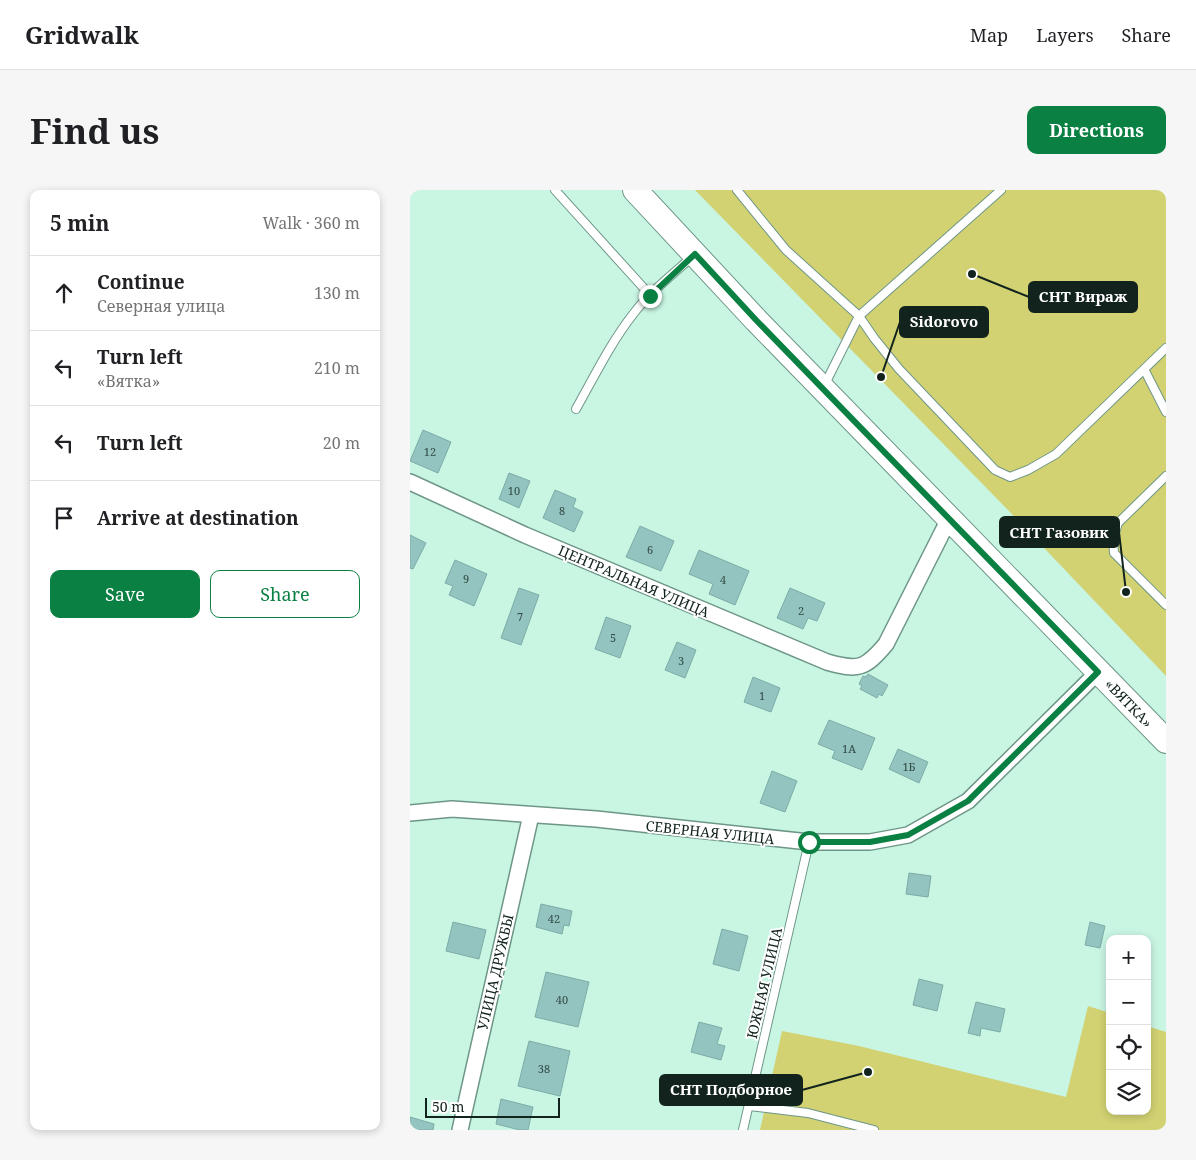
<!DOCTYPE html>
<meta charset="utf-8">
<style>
:root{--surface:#fff;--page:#f6f6f6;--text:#202124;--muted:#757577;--line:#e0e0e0;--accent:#0b8043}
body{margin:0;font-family:"Noto Serif",serif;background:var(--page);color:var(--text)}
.controls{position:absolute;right:15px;bottom:15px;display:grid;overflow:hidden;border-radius:10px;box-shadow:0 2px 8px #0003}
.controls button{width:45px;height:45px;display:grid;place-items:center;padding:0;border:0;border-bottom:1px solid var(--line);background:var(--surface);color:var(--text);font:25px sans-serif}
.scale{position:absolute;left:15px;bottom:12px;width:135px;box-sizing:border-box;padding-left:5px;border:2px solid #12231d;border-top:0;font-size:14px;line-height:18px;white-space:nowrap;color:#12231d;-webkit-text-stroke:4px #fff;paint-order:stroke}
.stop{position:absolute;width:15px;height:15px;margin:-11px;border:4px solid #0b8043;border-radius:50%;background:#fff}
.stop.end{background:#0b8043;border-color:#fff;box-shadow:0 1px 5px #0008}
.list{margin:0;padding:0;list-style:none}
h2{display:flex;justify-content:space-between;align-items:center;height:65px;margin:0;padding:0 20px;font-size:21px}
h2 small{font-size:16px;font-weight:400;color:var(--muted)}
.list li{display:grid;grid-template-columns:32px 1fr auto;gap:15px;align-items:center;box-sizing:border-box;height:75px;padding:0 20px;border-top:1px solid var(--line)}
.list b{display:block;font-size:19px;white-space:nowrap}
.list p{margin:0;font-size:16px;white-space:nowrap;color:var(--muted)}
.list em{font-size:16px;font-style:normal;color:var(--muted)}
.actions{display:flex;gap:10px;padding:15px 20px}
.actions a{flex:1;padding:11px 0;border:1px solid var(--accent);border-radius:10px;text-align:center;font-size:18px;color:var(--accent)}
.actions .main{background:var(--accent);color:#fff}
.icon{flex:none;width:28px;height:28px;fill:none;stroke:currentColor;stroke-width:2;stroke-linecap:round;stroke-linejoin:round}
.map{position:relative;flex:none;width:756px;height:940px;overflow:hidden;border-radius:10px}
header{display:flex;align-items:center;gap:30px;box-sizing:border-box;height:70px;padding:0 25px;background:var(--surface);border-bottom:1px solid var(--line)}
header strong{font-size:24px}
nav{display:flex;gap:28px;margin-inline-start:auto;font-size:18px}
.intro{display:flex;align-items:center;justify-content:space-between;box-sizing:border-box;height:120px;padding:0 30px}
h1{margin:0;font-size:35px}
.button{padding:12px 22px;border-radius:10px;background:var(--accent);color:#fff;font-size:18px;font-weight:700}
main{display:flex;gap:30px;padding:0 30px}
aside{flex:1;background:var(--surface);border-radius:10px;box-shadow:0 2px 8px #0003}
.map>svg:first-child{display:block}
.green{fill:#d2d273}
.building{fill:#94c4bf;stroke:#7caca7}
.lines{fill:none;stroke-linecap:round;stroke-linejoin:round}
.service-casing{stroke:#6e9687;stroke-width:10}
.minor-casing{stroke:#6e9687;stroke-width:18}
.primary-casing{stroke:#6e9687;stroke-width:26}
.service{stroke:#fff;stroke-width:8}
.minor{stroke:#fff;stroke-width:15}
.primary{stroke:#fff;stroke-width:24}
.route{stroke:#0b8043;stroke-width:6}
.labels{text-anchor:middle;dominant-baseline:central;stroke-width:4;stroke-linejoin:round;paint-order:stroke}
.number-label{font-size:11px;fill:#324b46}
.street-label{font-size:14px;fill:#12231d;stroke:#fff}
.leader{fill:none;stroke:#12231d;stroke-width:2}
.callout-dot{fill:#12231d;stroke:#fff;stroke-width:2}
.callout{fill:#12231d;stroke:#12231d;stroke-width:2}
.callout-label{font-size:15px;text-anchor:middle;font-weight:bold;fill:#fff}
</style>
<header>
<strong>Gridwalk</strong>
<nav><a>Map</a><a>Layers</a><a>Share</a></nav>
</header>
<div class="intro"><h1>Find us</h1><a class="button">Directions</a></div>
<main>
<aside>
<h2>5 min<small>Walk · 360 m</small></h2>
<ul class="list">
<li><svg class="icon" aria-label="ahead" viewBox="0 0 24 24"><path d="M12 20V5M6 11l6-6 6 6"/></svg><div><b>Continue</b><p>Северная улица</p></div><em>130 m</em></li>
<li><svg class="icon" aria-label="left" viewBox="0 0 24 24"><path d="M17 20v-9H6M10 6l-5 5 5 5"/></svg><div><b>Turn left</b><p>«Вятка»</p></div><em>210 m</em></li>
<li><svg class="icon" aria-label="left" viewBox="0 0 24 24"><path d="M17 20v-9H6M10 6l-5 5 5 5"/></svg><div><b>Turn left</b></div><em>20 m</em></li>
<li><svg class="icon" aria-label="arrive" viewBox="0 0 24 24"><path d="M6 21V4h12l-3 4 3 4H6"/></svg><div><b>Arrive at destination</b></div></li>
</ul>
<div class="actions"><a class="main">Save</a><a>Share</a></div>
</aside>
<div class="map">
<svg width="756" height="940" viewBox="0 0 756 940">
<rect width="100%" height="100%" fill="#c9f5e3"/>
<!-- green -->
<path class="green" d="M285 0H756V486L597 319Z
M678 816 700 823V921H737V836L756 842V940H350L372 841 449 856 656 907Z"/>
<!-- building -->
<path class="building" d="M13 240 41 252 28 283 0 271Z
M99 283 120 291 109 318 89 309Z
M145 300 166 309 163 317 173 322 164 342 133 328Z
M230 336 264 351 251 381 216 367Z
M0 345 16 353 3 379 0 378Z
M289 360 339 381 325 415 299 404 303 394 279 384Z
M45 370 77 384 64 416 39 405 43 396 35 393Z
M109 398 129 405 111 455 91 448Z
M380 398 415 413 407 431 398 428 393 439 367 428Z
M196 427 221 436 210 468 185 459Z
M267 452 286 460 275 488 255 480Z
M458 484 478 495 472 506 469 504 467 508 450 499 452 496 449 494 453 486 456 487Z
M343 487 370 498 361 522 334 512Z
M419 530 465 548 452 580 422 568 425 561 408 554Z
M488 559 518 572 509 593 479 579Z
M362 581 387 591 375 622 350 613Z
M499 683 521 686 518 707 496 704Z
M131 714 162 721 159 736 154 735 152 744 126 737Z
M43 732 76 740 69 769 36 761Z
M680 732 695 736 690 758 675 755Z
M312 739 338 746 329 781 303 774Z
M136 782 179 792 168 837 125 827Z
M509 789 533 795 527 821 503 815Z
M566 812 595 819 590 842 571 838 570 846 558 843Z
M289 832 312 838 307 854 315 856 311 870 281 862Z
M119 851 160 861 150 906 108 896Z
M91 909 123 917 118 940H110L86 934Z
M0 927 24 934 23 940H0Z"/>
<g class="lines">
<!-- service casing -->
<g class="service-casing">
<path id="service" d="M145 0 240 105
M327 0 376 60 449 126 464 148 489 179 585 280 600 287 618 280 646 264 756 158
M734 179 756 222
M414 196 449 126 591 0
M166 219C184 187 201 152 224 123 240 102 262 85 282 67
M756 286 708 333 703 349 704 363 756 415
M339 916 398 923 464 940
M333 940 399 652"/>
</g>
<!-- minor casing -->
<g class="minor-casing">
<path id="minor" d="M0 292 115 345 417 472C448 481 455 479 476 454L539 329
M0 623 42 619 186 629 399 652H460L498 645 558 611 688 482
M50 940 121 625"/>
</g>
<!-- primary casing -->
<g class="primary-casing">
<path id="primary" d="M225 0 346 130 756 551"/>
</g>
<!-- service -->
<use href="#service" class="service"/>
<!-- minor -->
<use href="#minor" class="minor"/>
<!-- primary -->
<use href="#primary" class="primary"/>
</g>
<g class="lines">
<!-- route -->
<path class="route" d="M240 106 285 64 346 130 688 482 558 611 498 645 460 652H399"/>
</g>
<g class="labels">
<!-- number labels -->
<g class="number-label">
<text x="20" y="261">12</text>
<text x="104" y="300">10</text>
<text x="152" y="320">8</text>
<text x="240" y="359">6</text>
<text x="56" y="388">9</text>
<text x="313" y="389">4</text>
<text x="391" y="420">2</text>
<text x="110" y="426">7</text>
<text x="203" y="447">5</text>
<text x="271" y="470">3</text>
<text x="352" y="505">1</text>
<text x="439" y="558">1А</text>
<text x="499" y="576">1Б</text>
<text x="144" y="728">42</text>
<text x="152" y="809">40</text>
<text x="134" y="878">38</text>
</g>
<!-- street labels -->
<g class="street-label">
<text transform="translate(224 391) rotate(23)">ЦЕНТРАЛЬНАЯ УЛИЦА</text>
<text transform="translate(719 513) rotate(46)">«ВЯТКА»</text>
<text transform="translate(300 642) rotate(6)">СЕВЕРНАЯ УЛИЦА</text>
<text transform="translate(85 782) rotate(-77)">УЛИЦА ДРУЖБЫ</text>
<text transform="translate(354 793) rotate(-77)">ЮЖНАЯ УЛИЦА</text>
</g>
</g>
<!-- callouts -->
<path class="leader" d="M562 84L619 107M471 187L490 132M716 402L709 342M458 882L392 900"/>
<g class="callout-dot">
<circle cx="562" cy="84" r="5"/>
<circle cx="471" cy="187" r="5"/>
<circle cx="716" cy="402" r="5"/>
<circle cx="458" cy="882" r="5"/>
</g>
<g class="callout">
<rect x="619" y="92" width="108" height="30" rx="5"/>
<rect x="490" y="117" width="88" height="30" rx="5"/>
<rect x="590" y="327" width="119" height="30" rx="5"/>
<rect x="250" y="885" width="142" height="30" rx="5"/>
</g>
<g class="callout-label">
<text x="673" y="112">СНТ Вираж</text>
<text x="534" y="137">Sidorovo</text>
<text x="649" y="348">СНТ Газовик</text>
<text x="321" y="905">СНТ Подборное</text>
</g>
</svg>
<div class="controls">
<button>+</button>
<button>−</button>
<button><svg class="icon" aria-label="locate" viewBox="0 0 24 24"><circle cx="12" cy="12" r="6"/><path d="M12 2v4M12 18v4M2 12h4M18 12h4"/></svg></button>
<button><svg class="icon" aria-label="layers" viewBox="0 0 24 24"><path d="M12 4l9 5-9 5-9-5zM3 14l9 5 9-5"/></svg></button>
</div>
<div class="scale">50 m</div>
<div class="stop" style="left:399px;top:652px"></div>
<div class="stop end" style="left:240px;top:106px"></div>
</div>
</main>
